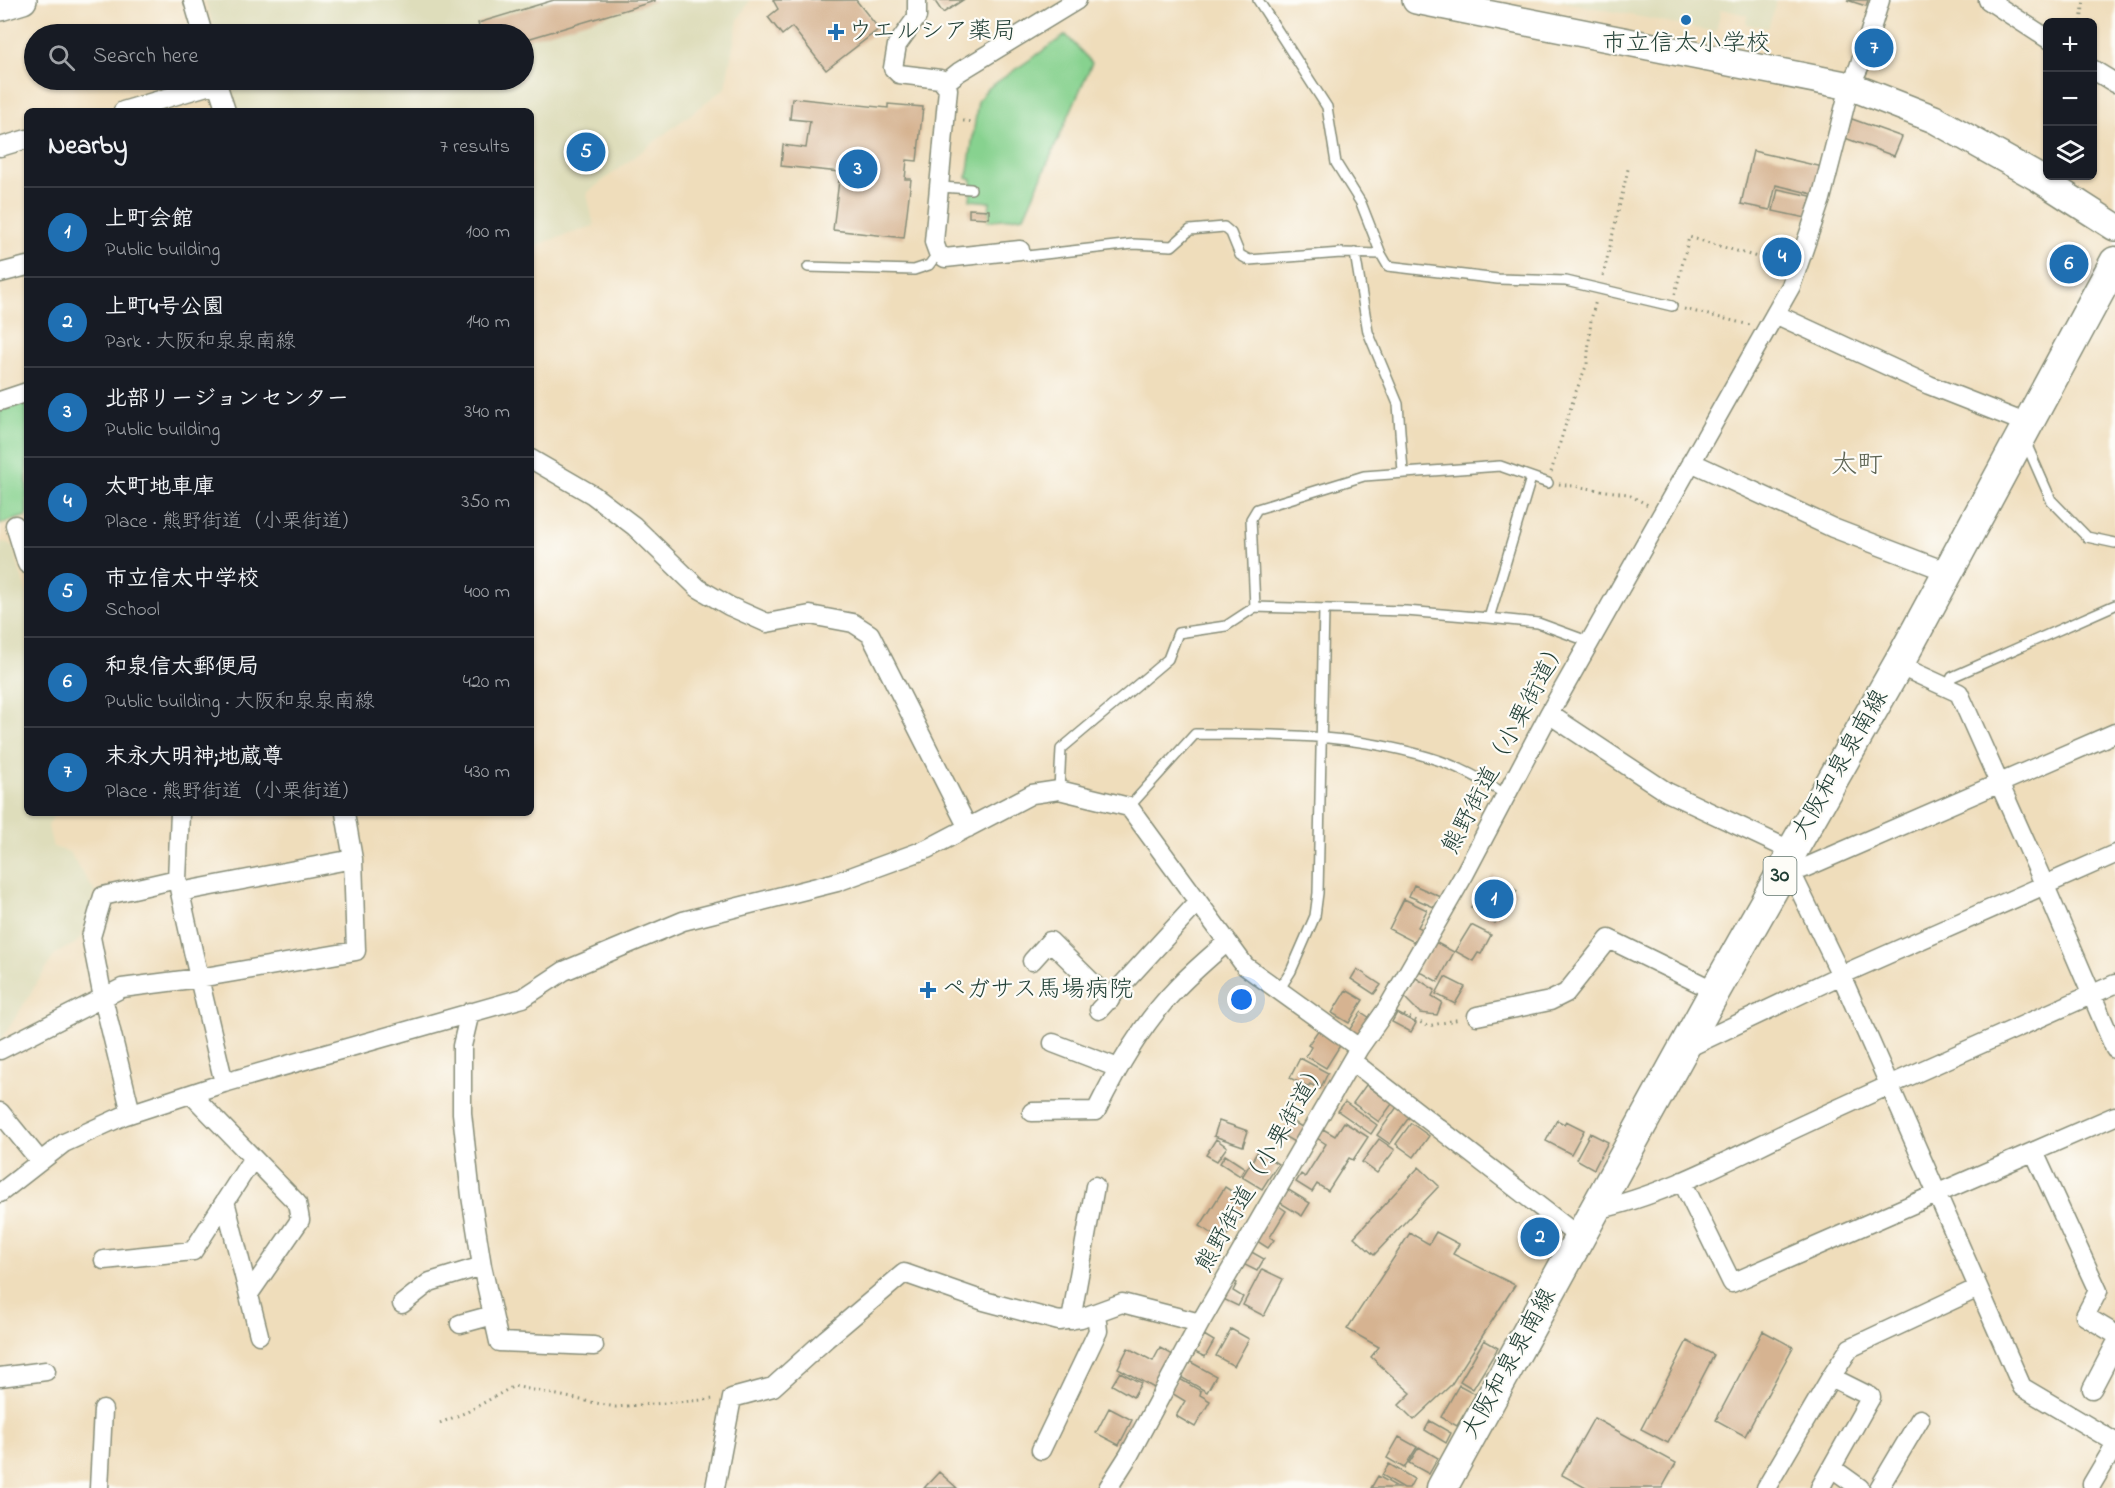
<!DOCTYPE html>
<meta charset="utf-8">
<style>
:root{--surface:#171b24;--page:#242831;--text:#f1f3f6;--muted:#9ea1a6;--line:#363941;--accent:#1f6fb2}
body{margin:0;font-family:"Indie Flower","Klee One",sans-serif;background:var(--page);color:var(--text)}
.controls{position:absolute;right:18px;top:18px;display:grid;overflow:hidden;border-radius:9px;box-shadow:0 2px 4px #0004}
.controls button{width:54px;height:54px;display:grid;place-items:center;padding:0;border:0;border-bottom:2px solid var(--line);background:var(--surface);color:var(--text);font:30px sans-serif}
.you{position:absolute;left:1242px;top:1000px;width:21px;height:21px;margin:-15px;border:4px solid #fff;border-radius:50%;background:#1a73e8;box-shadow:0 0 0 9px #1a73e833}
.badge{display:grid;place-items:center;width:39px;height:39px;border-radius:50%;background:var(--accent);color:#fff;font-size:20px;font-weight:700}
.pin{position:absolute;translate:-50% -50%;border:3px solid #fff;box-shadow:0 2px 6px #0006}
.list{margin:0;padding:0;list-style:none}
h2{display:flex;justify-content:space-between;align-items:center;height:78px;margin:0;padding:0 24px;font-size:26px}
h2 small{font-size:20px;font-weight:400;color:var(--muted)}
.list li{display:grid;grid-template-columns:39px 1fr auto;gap:18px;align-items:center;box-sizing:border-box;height:90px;padding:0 24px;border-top:2px solid var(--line)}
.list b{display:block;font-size:22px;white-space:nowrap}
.list p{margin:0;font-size:20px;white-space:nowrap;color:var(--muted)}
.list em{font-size:20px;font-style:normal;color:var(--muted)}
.icon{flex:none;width:33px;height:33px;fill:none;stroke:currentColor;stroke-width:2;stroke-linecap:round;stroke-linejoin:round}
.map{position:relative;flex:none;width:2115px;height:1488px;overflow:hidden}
.search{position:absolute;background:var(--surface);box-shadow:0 2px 4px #0004;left:24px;top:24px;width:510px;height:66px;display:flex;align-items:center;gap:15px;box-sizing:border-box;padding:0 21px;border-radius:33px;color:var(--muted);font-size:22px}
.panel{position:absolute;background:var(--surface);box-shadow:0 2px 4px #0004;left:24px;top:108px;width:510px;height:708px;border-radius:9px}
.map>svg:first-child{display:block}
.built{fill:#deddbb}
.green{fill:#87d28f;stroke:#538862;stroke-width:1.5}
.building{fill:#d6b391}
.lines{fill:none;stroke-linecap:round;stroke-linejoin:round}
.lane-casing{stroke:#878d78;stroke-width:12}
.street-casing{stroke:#878d78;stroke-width:21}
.secondary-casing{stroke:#878d78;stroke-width:30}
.primary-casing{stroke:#878d78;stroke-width:33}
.path{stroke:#878d78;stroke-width:3;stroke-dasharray:1.5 4.5;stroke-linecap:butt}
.lane{stroke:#fff;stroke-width:9}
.street{stroke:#fff;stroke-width:18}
.secondary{stroke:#fff;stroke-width:27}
.primary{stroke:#fff;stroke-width:30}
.poi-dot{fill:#1f6fb2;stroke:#fdfcf7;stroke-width:2}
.labels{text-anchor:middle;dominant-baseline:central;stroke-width:4.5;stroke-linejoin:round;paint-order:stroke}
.shield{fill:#fdfcf7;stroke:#62766e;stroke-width:1.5}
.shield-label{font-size:22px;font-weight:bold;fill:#1f3d34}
.poi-label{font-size:24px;fill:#1f3d34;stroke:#fdfcf7;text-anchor:start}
.street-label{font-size:24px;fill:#1f3d34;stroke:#fdfcf7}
.neighbourhood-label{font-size:26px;fill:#5f6655;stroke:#fdfcf7}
</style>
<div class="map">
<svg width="2115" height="1488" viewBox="0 0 2115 1488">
<rect width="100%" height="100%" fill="#fdfcf7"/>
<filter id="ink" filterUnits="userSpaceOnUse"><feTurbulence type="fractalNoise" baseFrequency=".0167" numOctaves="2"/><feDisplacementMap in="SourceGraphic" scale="12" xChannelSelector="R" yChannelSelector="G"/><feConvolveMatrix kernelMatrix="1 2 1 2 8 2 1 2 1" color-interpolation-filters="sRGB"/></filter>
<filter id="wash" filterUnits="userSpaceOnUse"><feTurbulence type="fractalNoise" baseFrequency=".008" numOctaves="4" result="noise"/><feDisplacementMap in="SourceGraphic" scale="24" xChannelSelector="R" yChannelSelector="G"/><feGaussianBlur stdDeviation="1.35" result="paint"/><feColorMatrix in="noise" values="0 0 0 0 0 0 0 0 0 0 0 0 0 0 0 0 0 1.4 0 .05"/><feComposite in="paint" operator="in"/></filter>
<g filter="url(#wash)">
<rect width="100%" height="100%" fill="#efddbb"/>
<!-- built -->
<path class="built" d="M205 0H750L738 20 725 88 587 193 594 226 542 243 531 250V111H239L229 80H524V34H216Z
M1555 0H1777L1768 28 1746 24 1747 15 1721 9 1716 32Z
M4 542 13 547 27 595V813H55L48 826 53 847 69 852 95 892 81 937 75 944 55 954 0 1042V543Z"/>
<!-- green -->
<path class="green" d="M1066 35 1092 63 1024 216 988 221 990 202 970 200 972 179 967 178 978 101 987 89Z
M23 403 27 406V516L0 524V410Z
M1539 1219 1559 1233 1541 1256 1520 1242Z"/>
<g id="blocks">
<!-- building -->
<path class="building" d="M554 0H655V1L524 40V34H481L478 23Z
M773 0H856L879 29 826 70 792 27 782 35 768 17 778 9Z
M934 0H963L943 13Z
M1847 0H1868L1866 6Z
M792 98 888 108V104L923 107 917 161 907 160 905 179H911L904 238 833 230 840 172 781 166 783 145 806 148 810 121 790 119Z
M1852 119 1902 137 1894 156 1845 138Z
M1753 151 1823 167 1817 195 1776 185 1770 210 1741 204Z
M1778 189 1811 196 1806 218 1773 211Z
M969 209 989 210V218L969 217Z
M1776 249 1792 254 1788 265 1772 260Z
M1493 875 1517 891 1495 923 1471 907Z
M1414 885 1441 897 1436 908 1409 896Z
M1404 899 1427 910 1418 927 1427 931 1420 945 1389 929Z
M1471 925 1491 935 1481 954 1478 953 1473 961 1455 951Z
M1435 942 1454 952 1438 982 1419 971Z
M1357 969 1381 985 1374 994 1351 979Z
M1445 977 1465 987 1455 1004 1436 994Z
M1416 978 1435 990 1432 996 1442 1002 1437 1015 1420 1013 1404 997Z
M1346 990 1363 1000 1349 1023 1332 1013Z
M1361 1012 1370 1018 1357 1038 1348 1032Z
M1397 1013 1416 1023 1411 1032 1392 1022Z
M1319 1029 1341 1044 1326 1068 1306 1056 1311 1047 1308 1045Z
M1300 1058 1328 1073 1320 1089 1310 1084 1308 1087 1290 1078Z
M1366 1085 1392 1104 1379 1122 1353 1103Z
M1345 1102 1377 1125 1371 1134 1338 1111Z
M1397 1107 1410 1116 1390 1144 1377 1135Z
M1289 1119 1305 1129 1296 1143 1280 1134Z
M1557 1120 1564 1124 1566 1121 1584 1130 1571 1154 1546 1141Z
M1219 1121 1248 1131 1243 1146 1214 1136Z
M1344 1122 1368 1137 1353 1160 1349 1158 1328 1191 1317 1184 1312 1192 1296 1182 1301 1174 1305 1177 1326 1144 1317 1138 1323 1129 1335 1136Z
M1411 1123 1429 1136 1414 1157 1396 1144Z
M1590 1133 1608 1142 1594 1169 1576 1159Z
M1216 1139 1227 1147 1217 1161 1206 1155Z
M1379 1139 1395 1150 1377 1173 1362 1162Z
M1258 1151 1278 1164 1262 1189 1242 1177Z
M1225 1155 1245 1168 1240 1176 1220 1163Z
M1419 1167 1439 1186 1374 1255 1354 1237Z
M1225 1187 1248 1202 1223 1241 1200 1226Z
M1287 1189 1310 1203 1302 1216 1279 1202Z
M1276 1204 1286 1211 1270 1237 1274 1240 1268 1248 1254 1239Z
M1436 1232 1459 1244 1453 1254 1515 1285 1451 1385 1414 1420 1399 1405 1411 1393 1371 1357 1379 1347 1347 1329 1410 1233 1429 1244Z
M1248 1250 1264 1259 1257 1271 1241 1263Z
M1262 1269 1283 1279 1264 1316 1243 1305Z
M1231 1280 1237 1283 1233 1291 1243 1297 1238 1306 1221 1298Z
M1231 1329 1249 1339 1234 1366 1216 1356Z
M1763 1331 1793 1347 1745 1436 1716 1420Z
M1204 1335 1214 1341 1205 1357 1195 1352Z
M1484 1340 1498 1348 1473 1389 1460 1381Z
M1687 1341 1714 1355 1668 1443 1641 1429Z
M1128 1348 1153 1361 1160 1348 1175 1356 1156 1389 1118 1368Z
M1187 1360 1216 1376 1207 1392 1179 1376Z
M1120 1372 1141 1383 1133 1397 1112 1385Z
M1178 1378 1201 1391 1200 1395 1210 1401 1195 1427 1176 1416 1185 1401 1170 1392Z
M1459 1385 1476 1394 1457 1426 1441 1417Z
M1109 1408 1132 1420 1119 1445 1096 1433Z
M1594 1418 1676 1463 1662 1488H1586L1562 1475Z
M1430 1421 1451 1433 1446 1443 1425 1430Z
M1399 1437 1417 1447 1404 1468 1387 1458Z
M1419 1447 1438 1458 1429 1474 1409 1463Z
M1389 1464 1414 1479 1409 1488H1404L1382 1475Z
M939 1472 957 1488H924Z
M1378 1476 1399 1488H1371Z"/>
</g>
</g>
<g filter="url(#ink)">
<use href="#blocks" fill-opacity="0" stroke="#878d78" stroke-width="1.5"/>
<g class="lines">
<!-- lane casing -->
<g class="lane-casing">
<path id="lane" d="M1258 0 1327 107 1336 163 1361 203 1381 254 1388 266 1498 279 1566 281 1672 306
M940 187 971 189
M1020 250 1027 256 1133 244 1172 246 1190 230 1224 227 1231 233 1240 255 1249 260 1341 253 1381 254
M1355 253 1368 332 1398 404 1403 472
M808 267 914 270 929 265 938 253
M2025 441 2051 500 2087 537 2115 543
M1255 607 1406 611 1489 618 1538 623 1590 642
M1489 618 1531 478
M1947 688 1952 677 2115 605
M1059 790 1061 749 1168 659 1178 633 1226 626 1255 607 1251 519 1257 509 1364 476 1500 466 1548 483
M1129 807 1195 734C1272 734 1353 734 1428 757 1456 765 1482 779 1506 795
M1279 990 1291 971 1315 916 1318 893 1324 609"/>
</g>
<!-- street casing -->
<g class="street-casing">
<path id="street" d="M193 0 203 34
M917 0V17L897 45 893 68 899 74 940 79 948 89 934 242 938 253 945 258 1020 250
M1988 0 2048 39
M2092 69 2115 83
M216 80 226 111
M945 83 959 72 1077 0
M123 111 217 83
M0 147 27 139
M0 273 27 266
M1775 314 1929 385 2028 424
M0 401 27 392
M531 459 593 495 634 526 698 588 729 606 767 623 810 615 853 623 870 634 968 828
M1691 462 1833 528 1948 572
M15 525 27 564
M1898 665 1959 693 2045 886 2115 1049
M1549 714 1667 792 1792 851
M180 813 177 879 199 978 224 1083
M1787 864 1841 975 2115 854
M1787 864 1802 869 2115 733
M180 892 353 859
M1032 961 1050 941 1110 1000
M1099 1010 1198 902
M470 1012 462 1046V1113L471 1196 482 1266 499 1342 594 1346
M1477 1016 1550 1001 1566 993 1609 939 1715 991
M1053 1043 1118 1068
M1685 1049 1841 975 2022 1387 2115 1442
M0 1050 122 988 199 978 356 951 353 859 345 813
M1352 1061 1579 1237
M191 1094 297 1203 300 1220 249 1294
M0 1112 40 1161
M1032 1112 1096 1111C1118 1067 1142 1024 1176 989 1192 972 1210 957 1227 942
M131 1113 103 998 91 937 103 896 177 879
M2034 1152 2098 1291 2085 1316 2115 1334
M1682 1181 1732 1283 2115 1116
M0 1193 64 1143 123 1116 224 1083 523 998 564 971 683 921 837 882 927 849 1032 794 1059 790 1129 807 1245 966 1359 1048
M225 1201 259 1335
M1595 1210C1668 1195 1741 1153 1809 1122 1910 1075 2013 1030 2115 984
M104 1260 193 1251 253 1158
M402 1304 430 1282 482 1266
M1071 1320 1095 1186
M460 1324 493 1315
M0 1377 46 1371
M2092 1389 2115 1345
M1041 1450 1098 1331 1096 1313
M1832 1468 1860 1488
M2092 1484 2115 1445
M99 1488 103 1410
M715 1488 732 1398 773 1387 826 1339 904 1273 984 1301 1059 1321 1081 1318 1122 1303 1200 1323
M1108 1488 1129 1455 1200 1323 1359 1048 1388 1007 1464 875 1549 714 1791 286 1821 199 1850 86 1859 67 1880 0
M1766 1488 1831 1377 1850 1348 1978 1288
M1820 1488 1871 1397 1831 1377
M1879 1488 1920 1419"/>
</g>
<!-- secondary casing -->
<g class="secondary-casing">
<path id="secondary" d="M1416 0 1850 86 1934 119 2037 177 2115 227
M0 7 23 0"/>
</g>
<!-- primary casing -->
<g class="primary-casing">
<path id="primary" d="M1442 1488 1715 991 1787 864 1792 851 1898 665 2115 262"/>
</g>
<!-- path -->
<path class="path" d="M2081 22 2084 0
M963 121 975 122
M1603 276 1629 165
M1675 294 1689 237 1781 264
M1684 309 1750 325
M1551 472 1575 394 1587 364 1591 320 1596 300
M1559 484 1627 494 1648 505
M1404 1015 1428 1026 1460 1019
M440 1423 467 1412 514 1386 615 1407 715 1399"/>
<!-- lane -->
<use href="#lane" class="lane"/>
<!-- street -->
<use href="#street" class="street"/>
<!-- secondary -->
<use href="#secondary" class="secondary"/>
<!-- primary -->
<use href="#primary" class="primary"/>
</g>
</g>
<!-- markers -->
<g class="poi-dot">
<circle cx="1686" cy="20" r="6"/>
<path d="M833 23h6v6h6v6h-6v6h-6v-6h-6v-6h6z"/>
<path d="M925 981h6v6h6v6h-6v6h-6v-6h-6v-6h6z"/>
</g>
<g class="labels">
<!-- shield labels -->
<rect class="shield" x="1763.5" y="857" width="33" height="38" rx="4.5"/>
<g class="shield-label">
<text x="1780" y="876">30</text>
</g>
<!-- poi labels -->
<g class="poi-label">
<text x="848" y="32">ウエルシア薬局</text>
<text x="1686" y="44" text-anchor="middle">市立信太小学校</text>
<text x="942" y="990">ペガサス馬場病院</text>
</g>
<!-- street labels -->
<g class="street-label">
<text transform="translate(1506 747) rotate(-62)">熊野街道（小栗街道）</text>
<text transform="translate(1841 765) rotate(-60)">大阪和泉泉南線</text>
<text transform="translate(1263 1167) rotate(-60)">熊野街道（小栗街道）</text>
<text transform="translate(1510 1364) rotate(-61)">大阪和泉泉南線</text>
</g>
<!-- neighbourhood labels -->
<g class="neighbourhood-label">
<text x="1857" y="466">太町</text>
</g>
</g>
</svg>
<div class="controls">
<button>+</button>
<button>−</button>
<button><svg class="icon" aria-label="layers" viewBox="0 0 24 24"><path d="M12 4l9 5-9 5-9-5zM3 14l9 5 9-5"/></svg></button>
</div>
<div class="you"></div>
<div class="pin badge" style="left:1494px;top:899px">1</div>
<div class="pin badge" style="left:1540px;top:1237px">2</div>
<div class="pin badge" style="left:858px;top:169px">3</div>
<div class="pin badge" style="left:1782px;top:257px">4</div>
<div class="pin badge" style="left:586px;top:152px">5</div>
<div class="pin badge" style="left:2069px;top:264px">6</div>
<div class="pin badge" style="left:1874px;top:48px">7</div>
<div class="search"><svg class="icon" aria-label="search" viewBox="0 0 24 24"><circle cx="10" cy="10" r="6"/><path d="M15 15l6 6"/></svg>Search here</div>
<section class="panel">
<h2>Nearby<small>7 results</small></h2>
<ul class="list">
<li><span class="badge">1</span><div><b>上町会館</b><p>Public building</p></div><em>100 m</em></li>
<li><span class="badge">2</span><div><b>上町4号公園</b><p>Park · 大阪和泉泉南線</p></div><em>140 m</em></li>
<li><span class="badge">3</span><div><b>北部リージョンセンター</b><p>Public building</p></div><em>340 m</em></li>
<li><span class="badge">4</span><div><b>太町地車庫</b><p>Place · 熊野街道（小栗街道）</p></div><em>350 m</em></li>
<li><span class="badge">5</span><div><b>市立信太中学校</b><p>School</p></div><em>400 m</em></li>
<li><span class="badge">6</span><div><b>和泉信太郵便局</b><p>Public building · 大阪和泉泉南線</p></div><em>420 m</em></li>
<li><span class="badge">7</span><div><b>末永大明神;地蔵尊</b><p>Place · 熊野街道（小栗街道）</p></div><em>430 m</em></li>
</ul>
</section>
</div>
